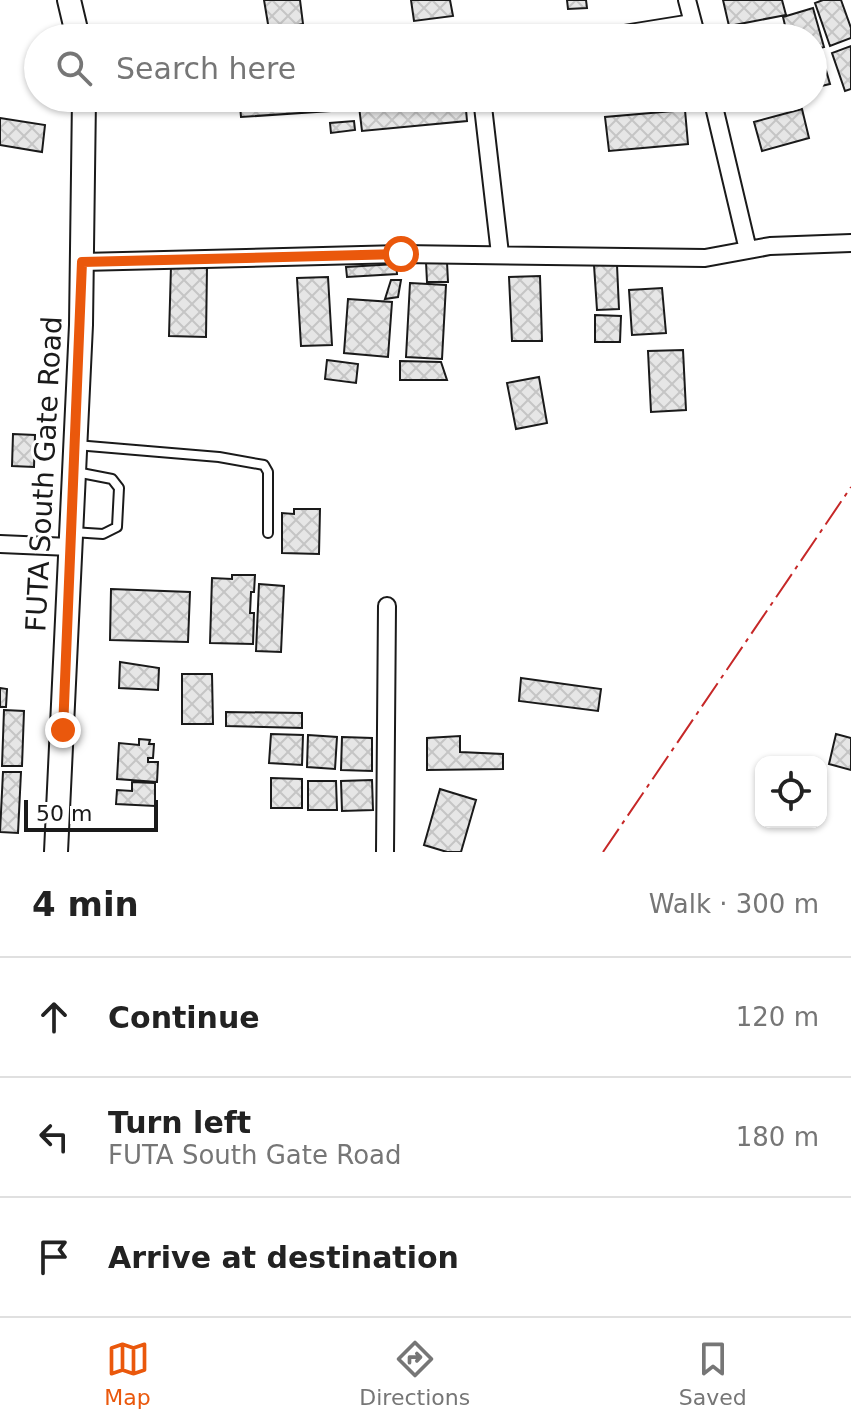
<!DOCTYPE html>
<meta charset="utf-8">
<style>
:root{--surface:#fff;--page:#f2f2f2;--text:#222;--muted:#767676;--line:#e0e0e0;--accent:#ea580c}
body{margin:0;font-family:"DejaVu Sans",sans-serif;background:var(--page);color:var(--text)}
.controls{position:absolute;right:24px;bottom:24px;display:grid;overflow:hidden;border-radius:16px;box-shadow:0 2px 6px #0004}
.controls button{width:72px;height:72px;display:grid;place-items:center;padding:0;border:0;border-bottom:2px solid var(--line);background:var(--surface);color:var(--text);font:40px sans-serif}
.scale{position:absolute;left:24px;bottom:20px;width:134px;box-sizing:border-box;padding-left:8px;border:4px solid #1a1a1a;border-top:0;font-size:22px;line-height:28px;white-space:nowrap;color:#1a1a1a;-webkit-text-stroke:6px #fff;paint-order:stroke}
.stop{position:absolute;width:24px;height:24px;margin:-18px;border:6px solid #ea580c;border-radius:50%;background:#fff}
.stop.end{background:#ea580c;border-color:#fff;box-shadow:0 2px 8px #0008}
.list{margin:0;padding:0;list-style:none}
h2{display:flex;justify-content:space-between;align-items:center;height:104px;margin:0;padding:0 32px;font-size:34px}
h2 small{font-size:26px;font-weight:400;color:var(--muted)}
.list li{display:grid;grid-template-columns:52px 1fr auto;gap:24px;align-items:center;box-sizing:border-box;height:120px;padding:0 32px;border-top:2px solid var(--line)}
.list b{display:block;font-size:30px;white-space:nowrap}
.list p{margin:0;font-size:26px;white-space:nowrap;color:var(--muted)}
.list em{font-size:26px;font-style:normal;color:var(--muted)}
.icon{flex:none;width:44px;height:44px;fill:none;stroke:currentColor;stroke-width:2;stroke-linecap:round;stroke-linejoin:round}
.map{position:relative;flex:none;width:851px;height:852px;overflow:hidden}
.search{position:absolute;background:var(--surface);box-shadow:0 2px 6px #0004;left:24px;right:24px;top:24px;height:88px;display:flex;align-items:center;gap:20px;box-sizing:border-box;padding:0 28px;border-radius:44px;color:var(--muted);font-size:30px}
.sheet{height:464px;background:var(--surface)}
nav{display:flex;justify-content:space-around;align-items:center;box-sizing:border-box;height:112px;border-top:2px solid var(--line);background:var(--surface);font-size:22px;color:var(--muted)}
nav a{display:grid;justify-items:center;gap:4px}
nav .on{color:var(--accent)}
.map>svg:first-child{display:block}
.building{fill:url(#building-cross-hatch);stroke:#1a1a1a;stroke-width:2}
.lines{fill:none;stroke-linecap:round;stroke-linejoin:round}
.lane-casing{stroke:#1a1a1a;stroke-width:12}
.street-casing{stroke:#1a1a1a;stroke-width:20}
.secondary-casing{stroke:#1a1a1a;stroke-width:26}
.lane{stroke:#fff;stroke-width:8}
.street{stroke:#fff;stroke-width:16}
.secondary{stroke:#fff;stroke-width:22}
.power{stroke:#c62828;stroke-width:2;stroke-dasharray:28 6 4 6;stroke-linecap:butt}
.route{stroke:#ea580c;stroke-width:10}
.labels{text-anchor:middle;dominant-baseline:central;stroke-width:6;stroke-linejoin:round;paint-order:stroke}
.street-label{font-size:28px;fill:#1a1a1a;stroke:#fff}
</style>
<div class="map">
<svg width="851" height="852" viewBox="0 0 851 852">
<defs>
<pattern id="building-cross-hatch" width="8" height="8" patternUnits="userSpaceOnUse" patternTransform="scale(2)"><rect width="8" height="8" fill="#e6e6e6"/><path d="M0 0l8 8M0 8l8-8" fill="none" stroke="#c5c5c5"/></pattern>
</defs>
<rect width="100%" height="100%" fill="#fff"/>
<!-- building -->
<path class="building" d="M264 0H300L303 24 269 30Z
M411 0H450L453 16 414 21Z
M567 0H586L587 8 568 9Z
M723 0H782L786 15 729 26Z
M823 0H841L851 28V38L830 46 815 3Z
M813 8 824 47 813 50V38H788L783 17Z
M851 46V89L845 91 832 53Z
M821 53 830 84 813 88V55Z
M240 98H344L345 110 241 117 240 106 246 105 245 101H241Z
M358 98H465L467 121 362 131Z
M802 109 809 138 762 151 754 122Z
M685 110 688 144 609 151 605 117Z
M0 118 45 125 42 152 0 145Z
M354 121 355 130 331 133 330 123Z
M426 262H447L448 282H427Z
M396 264 397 274 347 277 346 267Z
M594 265H617L619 309 597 310Z
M171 266 207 267 206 337 169 336Z
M540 276 542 341H512L509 277Z
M328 277 332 345 301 346 297 278Z
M391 280H401L398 297 385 299Z
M410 283 446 285 442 359 406 357Z
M662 288 666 333 632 335 629 290Z
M348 299 392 302 388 357 344 353Z
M595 315 621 316 620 342H595Z
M683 350 686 410 651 412 648 351Z
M327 360 358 364 356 383 325 379Z
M400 361 441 362 447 380H400Z
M539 377 547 423 516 429 507 383Z
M13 434 35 435 34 467 12 466Z
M294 509H320L319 554 282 553V513L294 514Z
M232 575H255L254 592H251L250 613H254L253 644 210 643 212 578 232 579Z
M259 584 284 586 281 652 256 651Z
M111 589 190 592 188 642 110 640Z
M120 662 159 668 158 690 119 688Z
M182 674H212L213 724H182Z
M521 678 601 689 598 711 519 701Z
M0 688 7 689 6 707H0Z
M4 710 24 711 22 766H2Z
M226 712 302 713V728L226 726Z
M271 734 303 735 302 765 269 763Z
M836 734 851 738V770L829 764Z
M308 735 337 737 335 769 307 767Z
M460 736V752L503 754V769L427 770V738Z
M342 737 372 738V771L341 770Z
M139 739 150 740 149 744H154L153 758H148V762H158L157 782 117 779 119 743 139 745Z
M3 772H21L18 833 0 832Z
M271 778 302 779V808H271Z
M372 780 373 810 342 811 341 781Z
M308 781H336L337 810H308Z
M132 782 155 783V806L116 804 117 790 132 791Z
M440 789 476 800 461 852H447L424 845Z"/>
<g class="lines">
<!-- lane casing -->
<g class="lane-casing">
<path id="lane" d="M76 445 219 457 264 465 268 472V533
M72 532 103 534 117 527 119 488 112 479 76 472"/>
</g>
<!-- street casing -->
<g class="street-casing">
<path id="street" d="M687 0 697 38
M599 38 692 23
M482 98 500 254
M712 98 748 250
M82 262 401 254 705 258 770 246 851 243
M0 544 70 547
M385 852 387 606"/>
</g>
<!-- secondary casing -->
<g class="secondary-casing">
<path id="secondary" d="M69 0 78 38
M56 852 81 325 84 98"/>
</g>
<!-- lane -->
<use href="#lane" class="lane"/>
<!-- street -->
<use href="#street" class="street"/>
<!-- secondary -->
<use href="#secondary" class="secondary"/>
<!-- power -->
<path class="power" d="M603 852 851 487"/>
</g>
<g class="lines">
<!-- route -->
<path class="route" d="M63 730 82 262 401 254"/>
</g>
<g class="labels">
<!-- street labels -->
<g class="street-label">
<text transform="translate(44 474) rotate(-87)">FUTA South Gate Road</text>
</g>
</g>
</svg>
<div class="controls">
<button><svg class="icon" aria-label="locate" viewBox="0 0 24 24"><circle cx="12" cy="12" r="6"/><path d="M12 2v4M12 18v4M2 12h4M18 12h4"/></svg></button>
</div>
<div class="scale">50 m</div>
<div class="stop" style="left:401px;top:254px"></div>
<div class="stop end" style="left:63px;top:730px"></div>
<div class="search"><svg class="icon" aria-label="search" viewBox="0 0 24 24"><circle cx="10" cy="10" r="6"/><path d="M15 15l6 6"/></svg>Search here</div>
</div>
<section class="sheet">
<h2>4 min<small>Walk · 300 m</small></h2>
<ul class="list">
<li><svg class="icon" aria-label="ahead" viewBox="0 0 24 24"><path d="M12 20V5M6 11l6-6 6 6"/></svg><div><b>Continue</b></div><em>120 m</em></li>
<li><svg class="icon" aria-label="left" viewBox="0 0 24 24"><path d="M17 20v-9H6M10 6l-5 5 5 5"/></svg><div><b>Turn left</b><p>FUTA South Gate Road</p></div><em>180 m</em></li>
<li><svg class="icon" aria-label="arrive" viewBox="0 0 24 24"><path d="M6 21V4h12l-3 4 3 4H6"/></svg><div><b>Arrive at destination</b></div></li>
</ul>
</section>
<nav>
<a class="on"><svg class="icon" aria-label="map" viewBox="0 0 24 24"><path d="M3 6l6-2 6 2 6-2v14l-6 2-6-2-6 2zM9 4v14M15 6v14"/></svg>Map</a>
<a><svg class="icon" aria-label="directions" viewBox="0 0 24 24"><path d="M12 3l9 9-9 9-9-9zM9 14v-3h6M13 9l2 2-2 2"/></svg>Directions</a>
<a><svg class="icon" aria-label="saved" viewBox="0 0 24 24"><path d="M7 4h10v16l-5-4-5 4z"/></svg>Saved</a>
</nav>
